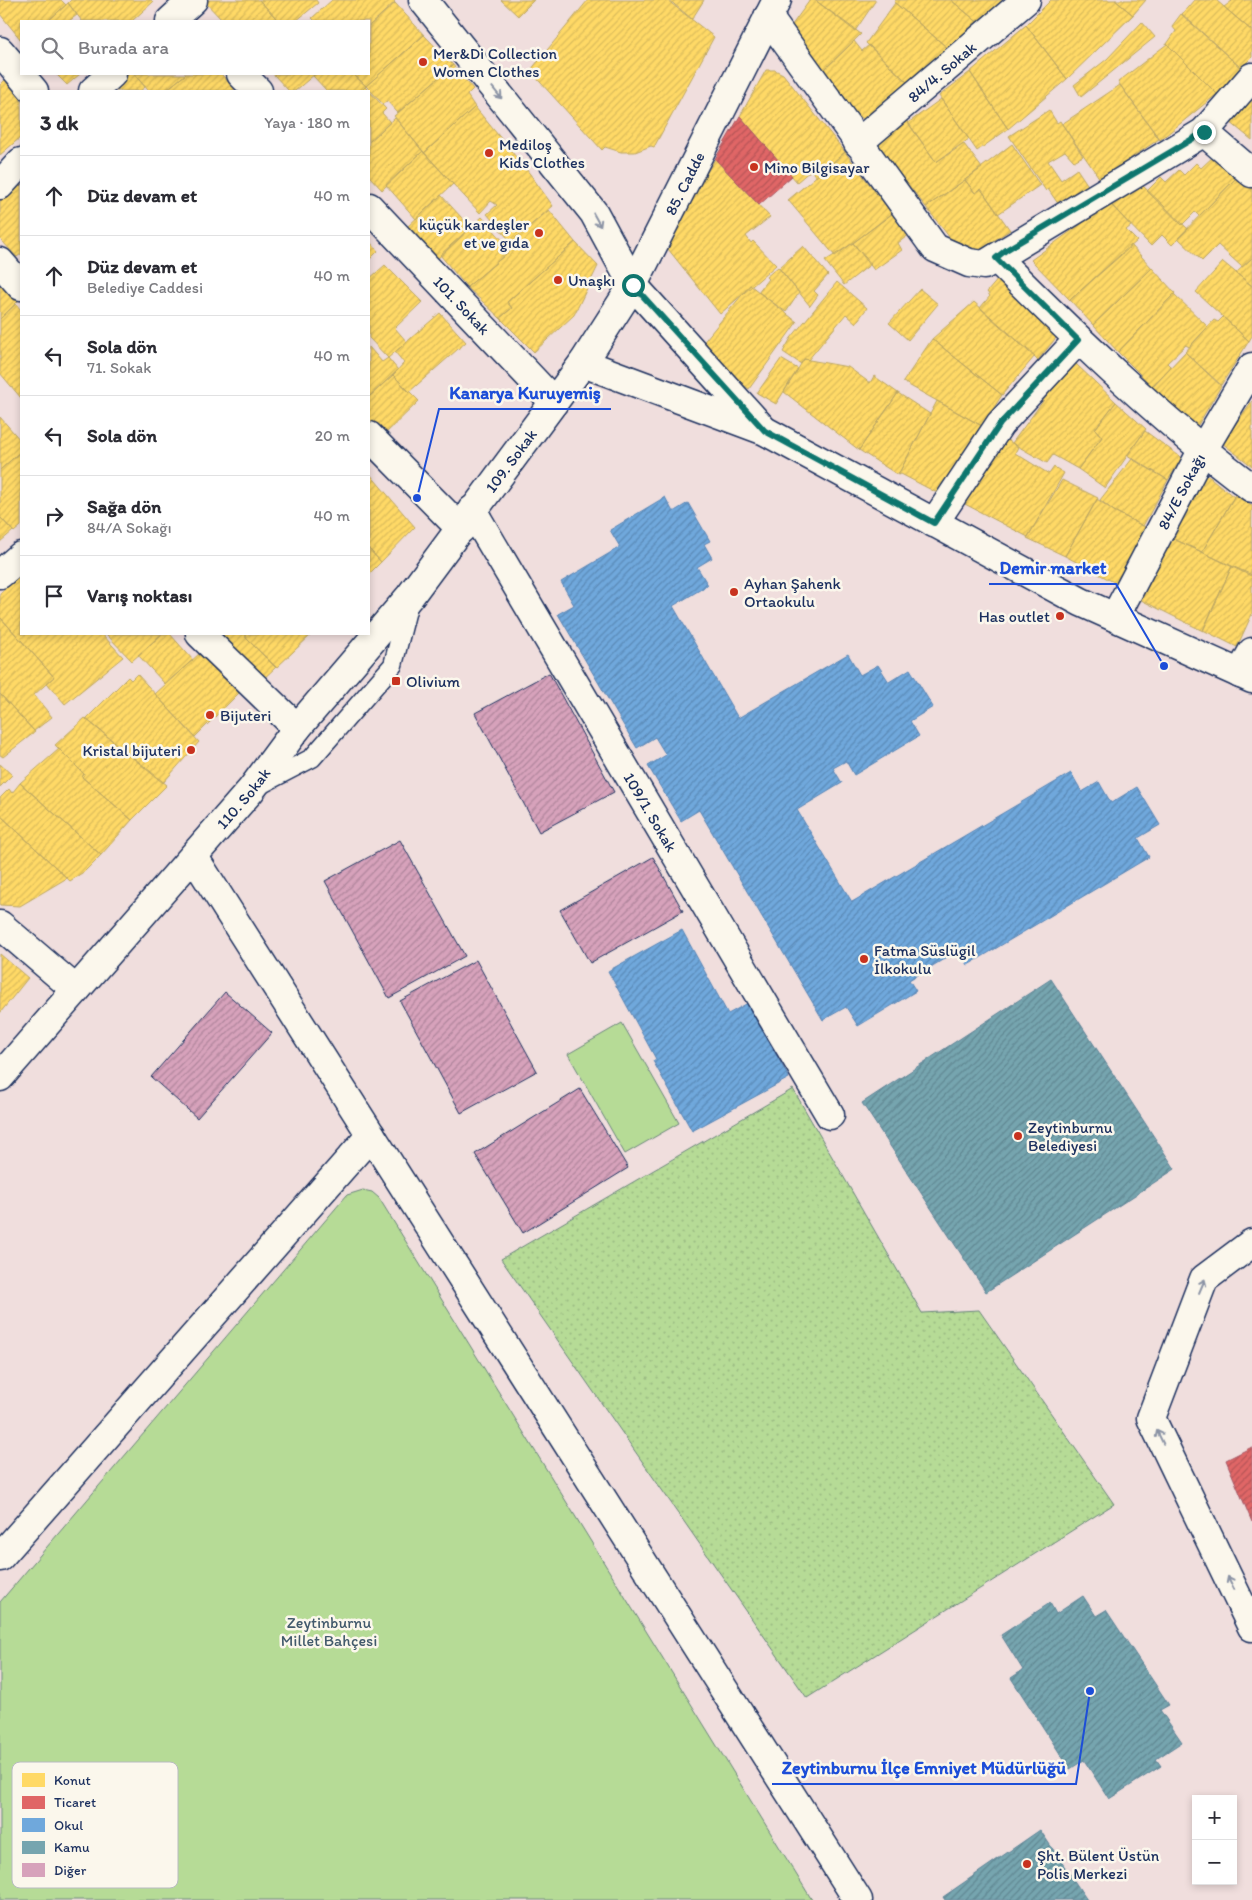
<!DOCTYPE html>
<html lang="tr">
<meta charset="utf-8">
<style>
:root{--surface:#fff;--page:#f2f2f3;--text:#2b2b33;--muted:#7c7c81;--line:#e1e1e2}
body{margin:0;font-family:Itim,sans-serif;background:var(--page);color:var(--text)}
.controls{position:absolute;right:15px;bottom:15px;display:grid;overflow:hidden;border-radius:0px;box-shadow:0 2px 8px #0003}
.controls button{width:45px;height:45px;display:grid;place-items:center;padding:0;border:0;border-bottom:1px solid var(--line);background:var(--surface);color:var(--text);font:25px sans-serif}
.stop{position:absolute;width:15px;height:15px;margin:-11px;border:4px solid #0f766e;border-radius:50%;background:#fff}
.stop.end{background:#0f766e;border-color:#fff;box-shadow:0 1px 5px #0008}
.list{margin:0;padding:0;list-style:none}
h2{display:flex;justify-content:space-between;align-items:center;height:65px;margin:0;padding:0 20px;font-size:21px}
h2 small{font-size:16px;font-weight:400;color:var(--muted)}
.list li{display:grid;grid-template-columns:32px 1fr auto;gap:15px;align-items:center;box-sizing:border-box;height:80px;padding:0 20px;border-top:1px solid var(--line)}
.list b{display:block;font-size:19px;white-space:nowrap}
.list p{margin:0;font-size:16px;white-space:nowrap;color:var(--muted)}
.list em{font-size:16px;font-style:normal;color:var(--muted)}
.icon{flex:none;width:28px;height:28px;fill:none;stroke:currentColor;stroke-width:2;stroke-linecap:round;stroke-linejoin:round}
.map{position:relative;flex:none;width:1252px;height:1900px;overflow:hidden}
.search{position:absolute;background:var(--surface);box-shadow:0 2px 8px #0003;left:20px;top:20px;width:350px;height:55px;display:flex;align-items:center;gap:12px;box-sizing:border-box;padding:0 18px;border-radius:0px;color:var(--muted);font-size:19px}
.panel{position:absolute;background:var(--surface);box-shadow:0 2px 8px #0003;left:20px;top:90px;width:350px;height:545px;border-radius:0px}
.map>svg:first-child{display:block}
.grass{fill:url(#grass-dots);stroke:#68857a}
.park{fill:#b6db96;stroke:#68857a}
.homes{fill:url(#homes-hatch);stroke:#bba664}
.shops{fill:url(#shops-hatch);stroke:#a55664}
.schools{fill:url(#schools-hatch);stroke:#5684b6}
.public{fill:url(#public-hatch);stroke:#5b8297}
.building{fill:url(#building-hatch);stroke:#1b2f5e}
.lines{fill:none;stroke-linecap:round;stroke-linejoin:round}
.service-casing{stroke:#1b2f5e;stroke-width:21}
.minor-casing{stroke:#1b2f5e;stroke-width:31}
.tertiary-casing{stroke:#1b2f5e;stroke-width:31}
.service{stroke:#fbf7ec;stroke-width:18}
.minor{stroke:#fbf7ec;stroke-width:28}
.tertiary{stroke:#fbf7ec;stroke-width:28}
.oneway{stroke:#8b93a5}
.route{stroke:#0f766e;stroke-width:6}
.poi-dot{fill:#c8321e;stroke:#fbf7ec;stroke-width:2}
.labels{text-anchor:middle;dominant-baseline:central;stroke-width:5;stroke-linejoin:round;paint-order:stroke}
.poi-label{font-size:16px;fill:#1b2f5e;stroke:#fbf7ec;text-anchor:start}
.street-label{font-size:16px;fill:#1b2f5e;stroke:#fbf7ec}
.park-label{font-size:16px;fill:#425a6c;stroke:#fbf7ec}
.key{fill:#fbf7ec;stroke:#b8bbc1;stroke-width:1}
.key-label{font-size:14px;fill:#1b2f5e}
.leader{fill:none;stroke:#1d4ed8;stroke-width:2}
.callout-dot{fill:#1d4ed8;stroke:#fbf7ec;stroke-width:2}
.callout-label{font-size:18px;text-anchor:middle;font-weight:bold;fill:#1d4ed8;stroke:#fbf7ec;stroke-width:5;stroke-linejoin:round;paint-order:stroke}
</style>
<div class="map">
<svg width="1252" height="1900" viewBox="0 0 1252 1900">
<defs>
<pattern id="grass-dots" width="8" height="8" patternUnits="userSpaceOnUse" patternTransform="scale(1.25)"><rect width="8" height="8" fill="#b6db96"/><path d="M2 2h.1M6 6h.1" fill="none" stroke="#9cbc84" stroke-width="1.8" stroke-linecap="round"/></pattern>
<pattern id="homes-hatch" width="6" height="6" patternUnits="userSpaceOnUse" patternTransform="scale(1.25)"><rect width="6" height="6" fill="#ffd966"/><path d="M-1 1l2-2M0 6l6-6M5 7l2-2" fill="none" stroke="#dabb5b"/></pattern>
<pattern id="shops-hatch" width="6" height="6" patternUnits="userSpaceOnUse" patternTransform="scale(1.25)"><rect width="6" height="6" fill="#e06666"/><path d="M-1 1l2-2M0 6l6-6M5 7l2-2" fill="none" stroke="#b55457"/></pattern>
<pattern id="schools-hatch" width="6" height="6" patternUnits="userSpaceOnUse" patternTransform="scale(1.25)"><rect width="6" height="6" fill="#6fa8dc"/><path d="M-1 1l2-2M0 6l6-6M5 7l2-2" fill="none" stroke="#5a89b6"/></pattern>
<pattern id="public-hatch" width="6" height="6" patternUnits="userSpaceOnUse" patternTransform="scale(1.25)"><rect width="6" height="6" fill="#76a5af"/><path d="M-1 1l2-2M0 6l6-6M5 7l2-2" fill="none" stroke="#608792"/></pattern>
<pattern id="building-hatch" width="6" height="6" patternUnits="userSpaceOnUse" patternTransform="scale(1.25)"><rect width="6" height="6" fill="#d7a2bb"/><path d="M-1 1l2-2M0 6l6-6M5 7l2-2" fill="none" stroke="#ae849b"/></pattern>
</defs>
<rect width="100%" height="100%" fill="#f0dedd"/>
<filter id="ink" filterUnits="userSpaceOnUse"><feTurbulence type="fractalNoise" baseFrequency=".02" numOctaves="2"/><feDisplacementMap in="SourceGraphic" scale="10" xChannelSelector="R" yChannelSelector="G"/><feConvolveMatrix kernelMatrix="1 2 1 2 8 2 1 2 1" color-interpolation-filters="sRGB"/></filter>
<g filter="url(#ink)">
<!-- grass -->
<path class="grass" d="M793 1089 922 1313 979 1310 1114 1504 807 1698 501 1259Z"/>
<!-- park -->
<path class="park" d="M622 1023 679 1123 625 1154 568 1054Z
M363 1190 372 1192 379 1198 812 1900H0V1602L347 1195Z"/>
<!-- homes -->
<path class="homes" d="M0 0H61L66 5 48 21H21V40L0 14Z
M71 0H151L153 2 132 21H82L68 3Z
M203 0H259L279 21H223Z
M259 0H316L318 3 296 21H279Z
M332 0H393L395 2 369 26V21H315L312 18Z
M501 0H534L518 16Z
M588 0H667L714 37 654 147 651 146 635 152H621L605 147 602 150 530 71Z
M669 0H704L692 19Z
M810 0H815L861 34 821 73 789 29Z
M815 0H876L855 31Z
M896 0H951L981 25 952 52 894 2Z
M951 0H1007L981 25Z
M1051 0H1115L1133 15 1067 79 1026 25Z
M1115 0H1146L1133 15Z
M1194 0H1216L1252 31V57L1241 68 1182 14Z
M1230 0H1252V31L1224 7 1232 1Z
M68 3 77 15 69 21H48Z
M395 3 424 35 366 86 353 74H369V26Z
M895 3 950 50 911 86 866 43Z
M1181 14 1242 69 1217 94 1167 44 1176 31 1172 26Z
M1142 22 1155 37 1081 97 1074 85 1107 59Z
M1026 25 1067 79 1008 129 970 72Z
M424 35 453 65 398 113 387 101 383 104 366 86Z
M854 41 862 51 869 45 911 86 868 120 853 115 823 71Z
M1167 44 1217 94 1160 140 1118 82Z
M453 65 473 89 467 95 475 107 424 153 394 116Z
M766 70H775L783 74 845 152 816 177 811 170 797 182 740 116Z
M970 72 1008 129 977 151 939 96Z
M56 74H80L67 85Z
M122 74H134L145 87 140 91H104Z
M134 74H186L165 91H149Z
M186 74H221L235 89 232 91H165Z
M273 74H315L295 91H289Z
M315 74H353L366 86 361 91H327L313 76Z
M5 80 21 99V137L0 155V85Z
M1120 85 1159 139 1100 179 1062 124Z
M365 87 386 109 382 113 390 122 369 142V91H361Z
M941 99 969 139 936 162 908 123Z
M1252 99V140L1230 122Z
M475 107 530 174 553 206 511 242 487 214 497 205 491 201 480 213 424 153Z
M1049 110 1057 123 1060 121 1083 156 1074 161 1065 151 1048 161 1061 180 1077 169 1089 187 1061 208 1048 189 1046 191 1009 136Z
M395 118 423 151 382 190 369 176V142Z
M907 121 936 162 964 144 982 168 926 207 876 144Z
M1012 144 1040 185 998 214 981 189 975 193 965 180Z
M423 151 453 184 416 219 386 185Z
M845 152 892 214 835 256 788 200Z
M1216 154 1238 176 1199 216 1195 212 1182 225 1147 191 1161 177 1166 182 1179 170 1184 175 1196 163 1201 168Z
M715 159 770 217 746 236 751 243 753 241 776 265 720 314 664 244Z
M1238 176 1252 187V258L1242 267 1218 245 1202 261 1178 238Z
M965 180 975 193 981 189 1010 230 975 253 957 247 926 207Z
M21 181V254L17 257 0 239V201Z
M1141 184 1188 229 1172 245 1162 235 1151 246 1111 205Z
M441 195 471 228 436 260 406 228Z
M1110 203 1131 226 1126 230 1137 241 1070 300 1031 260Z
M549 210 575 242 507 302 512 308 500 318 467 287 511 250 506 246Z
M894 212 910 234 898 243 902 250 874 270 853 243Z
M482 217 511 250 467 287 440 255Z
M369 241 378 251 369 260Z
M575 242 598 266 574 315 534 352 500 318 512 308 507 302Z
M853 243 871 264 844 285 825 261Z
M1131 245 1152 268 1093 325 1070 300Z
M803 246 828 275 814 291 818 295 810 306 779 268Z
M1252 258V286L1236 273Z
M1223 262 1252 286V336L1249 341 1196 292Z
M385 265 422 302 395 328 407 342 388 358 369 338V279Z
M778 267 799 293 786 312 758 292 768 279 766 277Z
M1152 268 1175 293 1118 352 1093 325Z
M999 278 1060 333 1038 360 980 308 990 296 987 292Z
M0 280 21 298 0 319Z
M837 282 867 308 856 323 846 314 808 360 804 359 801 364 783 352 791 338Z
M750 285 797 322 749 389 719 368 702 344Z
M920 289 938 304 908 340 889 323Z
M1174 294 1208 327 1189 347 1186 345 1167 363 1171 367 1152 386 1118 352Z
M974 302 1035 356 1002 395 932 339Z
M16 304 21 310V398L0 373V319Z
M440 313 466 342 409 392 393 375 404 363 395 352Z
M1223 317 1249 341 1221 385 1185 352 1214 320 1218 322Z
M932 339 1002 395 982 426 903 382Z
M369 347 382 362 388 358 398 370 369 397Z
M1185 352 1221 386 1196 428 1151 388Z
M781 359 798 369 776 404 757 393Z
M804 359 848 367 870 383 874 376 898 393 859 450 784 392Z
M1076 364 1116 402 1095 429 1102 437 1078 469 1053 455 1047 463 1012 443 1069 366Z
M393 375 419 401 382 437 369 424V397Z
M898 393 930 414 898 475 859 450Z
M937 401 982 426 943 496 901 474 898 475Z
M1252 401V466L1222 443Z
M1116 402 1146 429 1105 488 1078 469 1102 437 1095 429Z
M0 417 21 441V451L0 470Z
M1145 431 1182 458 1168 480 1127 455Z
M1001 436 1018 447 1015 453 1049 474 1054 467 1064 473 1028 537 963 503Z
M21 451V526L14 532 0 517V470Z
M1132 459 1168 480 1143 526 1114 511 1100 500Z
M1201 470 1234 497 1202 552 1165 535Z
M369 473 415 527 381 562 369 549Z
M1062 480 1098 498 1065 556 1027 538Z
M1235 495 1252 506 1251 576 1202 552Z
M1097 499 1114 511 1149 529 1123 587 1065 556Z
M0 517 13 531 0 542Z
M1165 535 1232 566 1203 631 1137 598Z
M369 549 381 562 369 574Z
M1232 566 1252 575V614L1237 647 1203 630Z
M21 575V634H102L123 657 65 704 47 683 54 677 0 617V593Z
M0 617 54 677 34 695 52 717 34 731 0 694Z
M106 634H162L132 661Z
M162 634H170L193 660 165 684 138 655Z
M211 634H246V638L276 667 260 682Z
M246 634H312L276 668 246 638Z
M200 653 239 693 195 737 155 694Z
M137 674 199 742 163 783 86 719 128 677 131 680Z
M0 694 35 732 3 757 0 755Z
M85 718 167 785 132 820 82 777 84 774 55 745Z
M59 749 84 774 82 777 132 820 101 855 20 783Z
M0 764 12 775 0 787Z
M20 783 101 855 85 871 70 881 0 815V798L9 789 12 793Z
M0 815 67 878 20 906 0 905Z
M0 954 28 978 0 1013Z"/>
<!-- shops -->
<path class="shops" d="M740 116 792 176 759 205 715 159Z
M1252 1447V1522L1226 1460Z"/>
<!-- schools -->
<path class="schools" d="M665 497 673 512 688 503 710 541 704 544 712 558 697 567 708 585 673 606 738 718 848 654 860 675 878 665 889 682 910 669 933 707 910 721 919 736 854 775 846 761 833 768 842 783 797 810 852 902 1071 773 1082 792 1099 782 1111 803 1137 787 1160 825 1138 838 1149 857 968 965 959 950 909 980 916 991 858 1026 846 1007 823 1020 699 810 681 821 648 766 666 755 655 737 637 748 558 614 574 605 561 582 620 547 610 530Z
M682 930 728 1014 748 1003 789 1078 692 1131 653 1061 656 1059 608 971Z"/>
<!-- public -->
<path class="public" d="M1051 979 1175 1169 986 1292 862 1103Z
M1083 1596 1096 1616 1106 1610 1169 1705 1160 1710 1182 1742 1156 1759 1161 1766 1109 1799 1084 1760 1070 1769 1011 1678 1023 1670 1001 1635 1050 1603 1056 1614Z
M1040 1830 1087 1900H945L943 1897Z"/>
<!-- building -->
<path class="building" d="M549 673 614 792 539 832 475 713Z
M400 840 465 956 389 998 325 881Z
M653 857 683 911 590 963 560 910Z
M476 960 537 1071 461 1113 400 1001Z
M225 992 272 1033 197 1118 151 1077Z
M580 1089 628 1168 523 1233 475 1154Z"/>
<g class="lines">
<!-- service casing -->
<g class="service-casing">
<path id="service" d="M258 786 312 758 393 665 409 602"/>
</g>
<!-- minor casing -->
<g class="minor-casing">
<g id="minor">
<path d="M768 17 935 248 969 263 984 265 1204 132 1252 77"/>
<path d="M170 21 193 0"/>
<path d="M0 51 34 91"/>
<path d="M241 74 258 91"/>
<path d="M93 91 112 74"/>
<path d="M1204 132 1252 173"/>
<path id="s1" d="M858 143 1026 0"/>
<path d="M0 185 21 162"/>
<path id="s2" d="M369 207 554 402"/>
<path d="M996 258C1078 340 1160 419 1252 488"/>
<path d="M0 262 21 286"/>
<path d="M369 436 461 529"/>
<path id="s3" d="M472 510 830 1115"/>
<path d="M934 523 1000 424 1078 340"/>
<path d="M0 574 21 556"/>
<path id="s4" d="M1115 617 1202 451 1252 367"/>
<path d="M200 634 297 728"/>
<path d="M1240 674 1252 652"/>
<path d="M194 857 858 1900"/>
<path d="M0 925 76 990"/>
<path d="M1252 1243 1204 1279 1151 1418 1252 1627"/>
<path d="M0 1557 371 1135"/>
</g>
</g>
<!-- tertiary casing -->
<g class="tertiary-casing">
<g id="tertiary">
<path d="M423 0 594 213 633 285 761 427"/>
<path d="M583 363 765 431 1081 602 1252 679"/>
<path id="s5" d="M0 1077 251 790 297 728 410 596 583 363 633 285 777 0"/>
</g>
</g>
<!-- service -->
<use href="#service" class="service"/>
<!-- minor -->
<use href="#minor" class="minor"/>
<!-- tertiary -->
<use href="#tertiary" class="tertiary"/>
</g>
<!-- one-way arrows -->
<defs><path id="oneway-shaft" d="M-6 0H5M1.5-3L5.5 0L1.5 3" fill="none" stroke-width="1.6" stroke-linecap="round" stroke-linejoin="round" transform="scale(1.25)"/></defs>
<g class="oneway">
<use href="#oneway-shaft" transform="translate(497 93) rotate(51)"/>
<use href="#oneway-shaft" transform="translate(597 220) rotate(61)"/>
<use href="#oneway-shaft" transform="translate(1202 1286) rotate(-67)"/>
<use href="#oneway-shaft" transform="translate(1160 1437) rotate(-116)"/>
<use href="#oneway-shaft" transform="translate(1231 1583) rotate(-116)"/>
</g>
</g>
<g class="lines" filter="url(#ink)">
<!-- route -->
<path class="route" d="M633 285 765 431 934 523 1000 424 1078 340 996 258 1006 250 1204 132"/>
</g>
<!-- markers -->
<g class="poi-dot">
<circle cx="423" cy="62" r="5"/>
<circle cx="489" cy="153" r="5"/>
<circle cx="754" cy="167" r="5"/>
<circle cx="539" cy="233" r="5"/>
<circle cx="558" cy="280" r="5"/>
<circle cx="734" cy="592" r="5"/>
<circle cx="1060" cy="616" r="5"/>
<rect x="391" y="676" width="10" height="10" rx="2.5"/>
<circle cx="210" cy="715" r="5"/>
<circle cx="191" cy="750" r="5"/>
<circle cx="864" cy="959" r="5"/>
<circle cx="1018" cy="1136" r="5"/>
<circle cx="1027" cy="1864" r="5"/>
</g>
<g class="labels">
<!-- poi labels -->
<g class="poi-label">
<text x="433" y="53">Mer&amp;Di Collection<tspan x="433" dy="18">Women Clothes</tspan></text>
<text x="499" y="144">Mediloş<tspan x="499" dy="18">Kids Clothes</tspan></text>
<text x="764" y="167">Mino Bilgisayar</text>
<text x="529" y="224" text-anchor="end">küçük kardeşler<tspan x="529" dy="18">et ve gıda</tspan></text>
<text x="568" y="280">Unaşkı</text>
<text x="744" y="583">Ayhan Şahenk<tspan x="744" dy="18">Ortaokulu</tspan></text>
<text x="1050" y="616" text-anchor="end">Has outlet</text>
<text x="406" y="681">Olivium</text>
<text x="220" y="715">Bijuteri</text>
<text x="181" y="750" text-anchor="end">Kristal bijuteri</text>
<text x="874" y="950">Fatma Süslügil<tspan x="874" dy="18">İlkokulu</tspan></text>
<text x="1028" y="1127">Zeytinburnu<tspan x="1028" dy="18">Belediyesi</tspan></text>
<text x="1037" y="1855">Şht. Bülent Üstün<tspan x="1037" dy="18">Polis Merkezi</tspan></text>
</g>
<!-- street labels -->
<g class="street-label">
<text stroke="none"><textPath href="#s1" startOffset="110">84/4. Sokak</textPath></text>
<text stroke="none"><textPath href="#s5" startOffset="1129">85. Cadde</textPath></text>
<text stroke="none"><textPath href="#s2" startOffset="135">101. Sokak</textPath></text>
<text stroke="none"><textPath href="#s5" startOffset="801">109. Sokak</textPath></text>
<text stroke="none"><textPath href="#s4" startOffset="142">84/E Sokağı</textPath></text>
<text stroke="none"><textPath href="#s5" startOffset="370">110. Sokak</textPath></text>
<text stroke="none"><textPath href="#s3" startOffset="351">109/1. Sokak</textPath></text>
</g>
<!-- park labels -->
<g class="park-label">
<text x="329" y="1622">Zeytinburnu<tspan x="329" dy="18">Millet Bahçesi</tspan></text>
</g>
</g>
<!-- legend -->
<rect x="12" y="1762" width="166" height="126" rx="8" class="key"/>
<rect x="22" y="1773" width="23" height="14" fill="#ffd966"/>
<rect x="22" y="1796" width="23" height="13" fill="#e06666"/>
<rect x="22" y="1818" width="23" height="14" fill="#6fa8dc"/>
<rect x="22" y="1841" width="23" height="13" fill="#76a5af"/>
<rect x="22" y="1863" width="23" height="14" fill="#d7a2bb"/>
<g class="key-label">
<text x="54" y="1785">Konut</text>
<text x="54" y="1807">Ticaret</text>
<text x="54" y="1830">Okul</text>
<text x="54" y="1852">Kamu</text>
<text x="54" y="1875">Diğer</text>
</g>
<!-- callouts -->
<path class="leader" d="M417 498L439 409H611M1164 666L1116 584H989M1090 1691L1076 1784H772"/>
<g class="callout-dot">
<circle cx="417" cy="498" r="5"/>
<circle cx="1164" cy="666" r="5"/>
<circle cx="1090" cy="1691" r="5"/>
</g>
<g class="callout-label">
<text x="525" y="399">Kanarya Kuruyemiş</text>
<text x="1053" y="574">Demir market</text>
<text x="924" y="1774">Zeytinburnu İlçe Emniyet Müdürlüğü</text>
</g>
</svg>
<div class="controls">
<button>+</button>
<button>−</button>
</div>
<div class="stop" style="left:633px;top:285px"></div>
<div class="stop end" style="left:1204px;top:132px"></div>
<div class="search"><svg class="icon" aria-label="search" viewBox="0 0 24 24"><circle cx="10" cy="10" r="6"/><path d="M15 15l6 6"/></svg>Burada ara</div>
<section class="panel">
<h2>3 dk<small>Yaya · 180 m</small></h2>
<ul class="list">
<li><svg class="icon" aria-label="ahead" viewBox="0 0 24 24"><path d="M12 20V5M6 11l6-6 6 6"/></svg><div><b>Düz devam et</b></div><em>40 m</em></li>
<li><svg class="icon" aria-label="ahead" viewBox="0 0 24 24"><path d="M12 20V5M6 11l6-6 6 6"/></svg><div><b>Düz devam et</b><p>Belediye Caddesi</p></div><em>40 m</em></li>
<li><svg class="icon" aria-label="left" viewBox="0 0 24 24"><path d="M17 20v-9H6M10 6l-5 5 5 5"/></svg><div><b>Sola dön</b><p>71. Sokak</p></div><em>40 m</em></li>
<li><svg class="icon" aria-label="left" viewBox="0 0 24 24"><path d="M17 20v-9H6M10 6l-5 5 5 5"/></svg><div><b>Sola dön</b></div><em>20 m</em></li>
<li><svg class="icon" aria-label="right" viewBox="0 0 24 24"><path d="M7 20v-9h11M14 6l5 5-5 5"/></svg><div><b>Sağa dön</b><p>84/A Sokağı</p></div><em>40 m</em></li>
<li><svg class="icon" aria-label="arrive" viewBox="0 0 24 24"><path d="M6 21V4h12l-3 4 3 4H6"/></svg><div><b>Varış noktası</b></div></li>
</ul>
</section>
</div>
